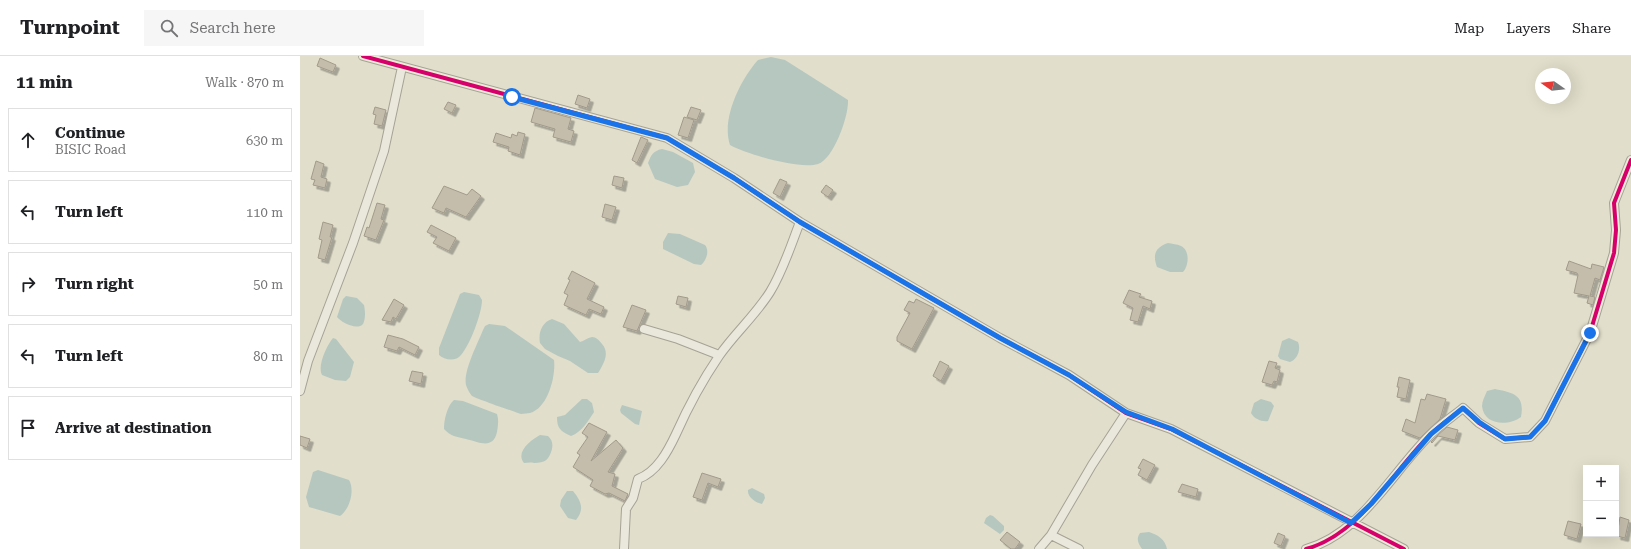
<!DOCTYPE html>
<meta charset="utf-8">
<style>
:root{--surface:#fff;--page:#f6f6f6;--text:#202124;--muted:#757577;--line:#e0e0e0}
body{margin:0;font-family:"Roboto Serif",serif;background:var(--page);color:var(--text)}
.controls{position:absolute;right:12px;bottom:12px;display:grid;overflow:hidden;border-radius:0px;box-shadow:0 4px 16px #0002}
.controls button{width:36px;height:36px;display:grid;place-items:center;padding:0;border:0;border-bottom:1px solid var(--line);background:var(--surface);color:var(--text);font:20px sans-serif}
.compass{position:absolute;left:1235px;top:12px;width:36px;height:36px;border-radius:50%;background:var(--surface);box-shadow:0 4px 16px #0002;rotate:284deg}
.stop{position:absolute;width:12px;height:12px;margin:-9px;border:3px solid #1a73e8;border-radius:50%;background:#fff}
.stop.end{background:#1a73e8;border-color:#fff;box-shadow:0 1px 4px #0008}
.list{margin:0;padding:0;list-style:none}
h2{display:flex;justify-content:space-between;align-items:center;height:52px;margin:0;padding:0 16px;font-size:17px}
h2 small{font-size:13px;font-weight:400;color:var(--muted)}
.list li{display:grid;grid-template-columns:26px 1fr auto;gap:12px;align-items:center;box-sizing:border-box;height:64px;margin:0 8px 8px;padding:0 8px;border:1px solid var(--line);border-radius:0px}
.list b{display:block;font-size:15px;white-space:nowrap}
.list p{margin:0;font-size:13px;white-space:nowrap;color:var(--muted)}
.list em{font-size:13px;font-style:normal;color:var(--muted)}
.icon{flex:none;width:22px;height:22px;fill:none;stroke:currentColor;stroke-width:2;stroke-linecap:round;stroke-linejoin:round}
.map{position:relative;flex:none;width:1331px;height:493px;overflow:hidden}
header{display:flex;align-items:center;gap:24px;box-sizing:border-box;height:56px;padding:0 20px;background:var(--surface);border-bottom:1px solid var(--line)}
header strong{font-size:19px}
nav{display:flex;gap:22px;margin-inline-start:auto;font-size:14px}
.search{width:280px;height:36px;background:var(--page);display:flex;align-items:center;gap:10px;box-sizing:border-box;padding:0 14px;border-radius:0px;color:var(--muted);font-size:15px}
main{display:flex}
aside{flex:1;background:var(--surface)}
.map>svg:first-child{display:block}
.water{fill:#b6c7bf}
.building{fill:#c5bdac;stroke:#a19a8b;filter:url(#shadow)}
.lines{fill:none;stroke-linecap:round;stroke-linejoin:round}
.street-casing{stroke:#a6a295;stroke-width:10}
.street{stroke:#eae8dd;stroke-width:8}
.cycleway-casing{stroke:#f2eed1;stroke-width:6}
.cycleway{stroke:#d6006c;stroke-width:4}
.route{stroke:#1a73e8;stroke-width:5}
</style>
<header>
<strong>Turnpoint</strong>
<div class="search"><svg class="icon" aria-label="search" viewBox="0 0 24 24"><circle cx="10" cy="10" r="6"/><path d="M15 15l6 6"/></svg>Search here</div>
<nav><a>Map</a><a>Layers</a><a>Share</a></nav>
</header>
<main>
<aside>
<h2>11 min<small>Walk · 870 m</small></h2>
<ul class="list">
<li><svg class="icon" aria-label="ahead" viewBox="0 0 24 24"><path d="M12 20V5M6 11l6-6 6 6"/></svg><div><b>Continue</b><p>BISIC Road</p></div><em>630 m</em></li>
<li><svg class="icon" aria-label="left" viewBox="0 0 24 24"><path d="M17 20v-9H6M10 6l-5 5 5 5"/></svg><div><b>Turn left</b></div><em>110 m</em></li>
<li><svg class="icon" aria-label="right" viewBox="0 0 24 24"><path d="M7 20v-9h11M14 6l5 5-5 5"/></svg><div><b>Turn right</b></div><em>50 m</em></li>
<li><svg class="icon" aria-label="left" viewBox="0 0 24 24"><path d="M17 20v-9H6M10 6l-5 5 5 5"/></svg><div><b>Turn left</b></div><em>80 m</em></li>
<li><svg class="icon" aria-label="arrive" viewBox="0 0 24 24"><path d="M6 21V4h12l-3 4 3 4H6"/></svg><div><b>Arrive at destination</b></div></li>
</ul>
</aside>
<div class="map">
<svg width="1331" height="493" viewBox="0 0 1331 493">
<defs>
<filter id="shadow"><feDropShadow dx="3.5" dy="3.5" stdDeviation="0" flood-color="#0004"/></filter>
</defs>
<rect width="100%" height="100%" fill="#e1decb"/>
<!-- water -->
<path class="water" d="M471 1 485 4 548 44C549 59 534 103 518 108 500 114 446 98 430 89 421 62 441 23 458 4Z
M362 93 373 96 393 107 395 116 388 129 377 131 355 123 348 107C351 99 353 95 362 93Z
M368 177 380 178 405 189C410 195 406 205 401 209L394 208 363 193V186Z
M868 187C872 188 877 188 881 190 890 194 889 210 883 216H870L857 211C852 198 856 191 868 187Z
M164 236 179 239 182 244C182 257 170 289 161 299 156 306 144 304 139 299V292L160 238Z
M46 240 57 242 64 249C65 254 66 262 63 268 57 275 41 266 37 261L43 243Z
M252 263 264 268 280 286C284 285 287 282 292 281 296 281 299 284 302 288 310 297 304 307 298 317H288L270 305 258 300 245 293 240 287C238 277 242 266 252 263Z
M189 268 205 270 254 304C256 320 248 352 230 357 228 357 224 358 221 358 217 357 175 342 172 340 170 338 167 332 166 329 163 315 178 287 183 274L185 270Z
M33 282 36 283 54 306 50 321 46 325 35 324 22 319C17 310 27 289 33 282Z
M989 282 998 286C1001 293 998 303 990 306L980 303 978 300 982 285Z
M1195 333C1214 337 1225 339 1221 361 1209 370 1184 370 1182 350 1182 345 1185 340 1187 335Z
M282 343H287L292 347 294 356C288 365 282 376 271 380 260 375 257 372 257 361L265 359Z
M961 343 971 346 974 350 968 365C962 366 954 363 951 357L954 347Z
M154 344 163 345 197 358C199 364 198 370 197 376 193 394 179 386 166 383 157 381 150 380 144 373 144 364 147 350 154 344Z
M322 349 342 355 339 369 335 368 321 357 320 354Z
M240 379 248 380C252 384 253 387 252 393 249 404 245 407 234 407 230 406 227 407 224 407 215 396 231 384 240 379Z
M18 414 49 424C55 434 50 453 40 460L9 451 6 441 13 416Z
M452 432 464 438 465 442 462 448C456 447 447 441 448 434Z
M267 435H273C281 445 285 453 276 464L268 462 260 450 261 444Z
M690 459 693 460 704 470V474L700 478 684 467 686 462Z
M849 476C858 479 865 483 867 493H842C838 487 836 483 840 477Z"/>
<!-- building -->
<path class="building" d="M20 2 36 9 33 16 17 10Z
M278 39 290 43 287 52 275 48Z
M148 46 156 49 152 57 144 53Z
M75 51 86 54 82 70 74 68 76 59 73 58Z
M391 51 401 54 397 64 387 61Z
M235 52 271 62 268 73 274 75 271 86 253 81 255 73 231 66Z
M384 61 394 64 388 82 378 79Z
M218 76 225 78 220 99 208 95 209 91 193 86 196 77 211 82 212 78 217 80Z
M341 81 348 84 337 107 332 104Z
M16 105 24 108 21 121 27 123 25 132 13 129 15 124 11 123Z
M314 120 324 122 322 132 312 129Z
M480 123 487 126 480 141 473 137Z
M526 129 533 134 528 141 521 136Z
M144 130 167 139 172 133 181 140 166 161 146 152 144 157 132 152Z
M77 147 85 149 81 163 84 164 76 184 64 180 67 171 69 172Z
M305 148 316 151 312 164 302 161Z
M23 166 33 169 30 181H32L25 204 18 202 22 184 19 183Z
M131 169 156 182 149 195 133 187 137 181 127 176Z
M1269 205 1291 213 1292 208 1304 211 1300 224 1295 222 1290 240 1295 241 1293 249 1287 247 1289 240 1274 237 1278 219 1277 217 1266 214Z
M272 215 295 227 287 243 304 251 301 258 289 253 286 259 264 249 268 239 264 237 270 224 268 223Z
M829 234 841 238 839 241 852 245 850 253 843 250 838 266 830 264 833 252 823 247Z
M378 240 388 242 386 251 376 248Z
M94 243 104 249 96 263 93 261 91 266 82 264Z
M616 243 634 252 612 293 597 285V281L610 257 604 254 609 245 614 247Z
M332 249 346 254 337 275 323 271Z
M88 279 103 283 119 291 115 299 99 291 97 295 84 291Z
M640 305 649 310 641 325 633 320Z
M969 305 977 307 975 312 980 314 977 326 974 325 972 329 962 326Z
M112 315 123 317 121 328 109 325Z
M1099 321 1110 324 1106 343 1097 341 1099 331H1097Z
M1127 338 1146 343 1140 363 1120 382 1102 375 1106 363 1115 367 1121 343 1125 344Z
M289 367 307 376 291 405 316 384 323 392 308 416 315 418 312 430 328 438 325 445 309 437 305 438 290 430 293 424 273 411 280 399 277 397 288 381 282 377Z
M1147 371 1158 374 1155 384 1138 380 1132 387 1131 386 1138 379Z
M0 380 10 383 7 392 0 389Z
M843 403 855 409 847 424 838 419 841 413 838 412Z
M402 417 421 423 418 431 408 427 402 444 393 441Z
M882 428 898 433 896 441 878 436Z
M1320 461 1329 464 1325 482 1317 480Z
M1268 465 1281 468 1277 483 1264 479Z
M707 476 720 486 715 493H711L700 484Z
M978 477 985 480 981 490 974 487Z"/>
<g class="lines">
<!-- street casing -->
<g class="street-casing">
<path id="street" d="M63 0 367 82 434 122 500 166 700 282 769 319 826 357 871 373 1104 493
M344 273 378 283 419 299
M0 335 8 305 53 187 84 95 102 11
M751 479 779 493
M324 493 326 453 333 442 338 423C357 416 368 395 376 378 388 351 402 325 419 300 434 278 455 260 470 236 483 215 491 189 500 166
M739 493 751 479 792 409 826 357
M1006 493C1061 478 1092 416 1130 379 1140 369 1152 361 1163 352L1179 367 1205 383 1230 381 1245 365 1290 277 1314 197 1316 174 1314 147 1331 104"/>
</g>
<!-- street -->
<use href="#street" class="street"/>
<!-- cycleway casing -->
<g class="cycleway-casing">
<path id="cycleway" d="M63 0 367 82 434 122 500 166 700 282 769 319 826 357 871 373 1104 493
M1006 493C1061 478 1092 416 1130 379 1140 369 1152 361 1163 352L1179 367 1205 383 1230 381 1245 365 1290 277 1314 197 1316 174 1314 147 1331 104"/>
</g>
<!-- cycleway -->
<use href="#cycleway" class="cycleway"/>
</g>
<g class="lines">
<!-- route -->
<path class="route" d="M212 41 367 82 434 122 500 166 700 282 769 319 826 356 872 373 1051 467 1071 448 1131 378 1163 352 1179 366 1205 383 1230 381 1245 365 1290 277"/>
</g>
</svg>
<div class="controls">
<button>+</button>
<button>−</button>
</div>
<svg class="compass" viewBox="-18 -18 36 36"><path d="M0-13l5 13h-10z" fill="#e53935"/><path d="M0 13l5-13h-10z" fill="#757577"/></svg>
<div class="stop" style="left:212px;top:41px"></div>
<div class="stop end" style="left:1290px;top:277px"></div>
</div>
</main>
